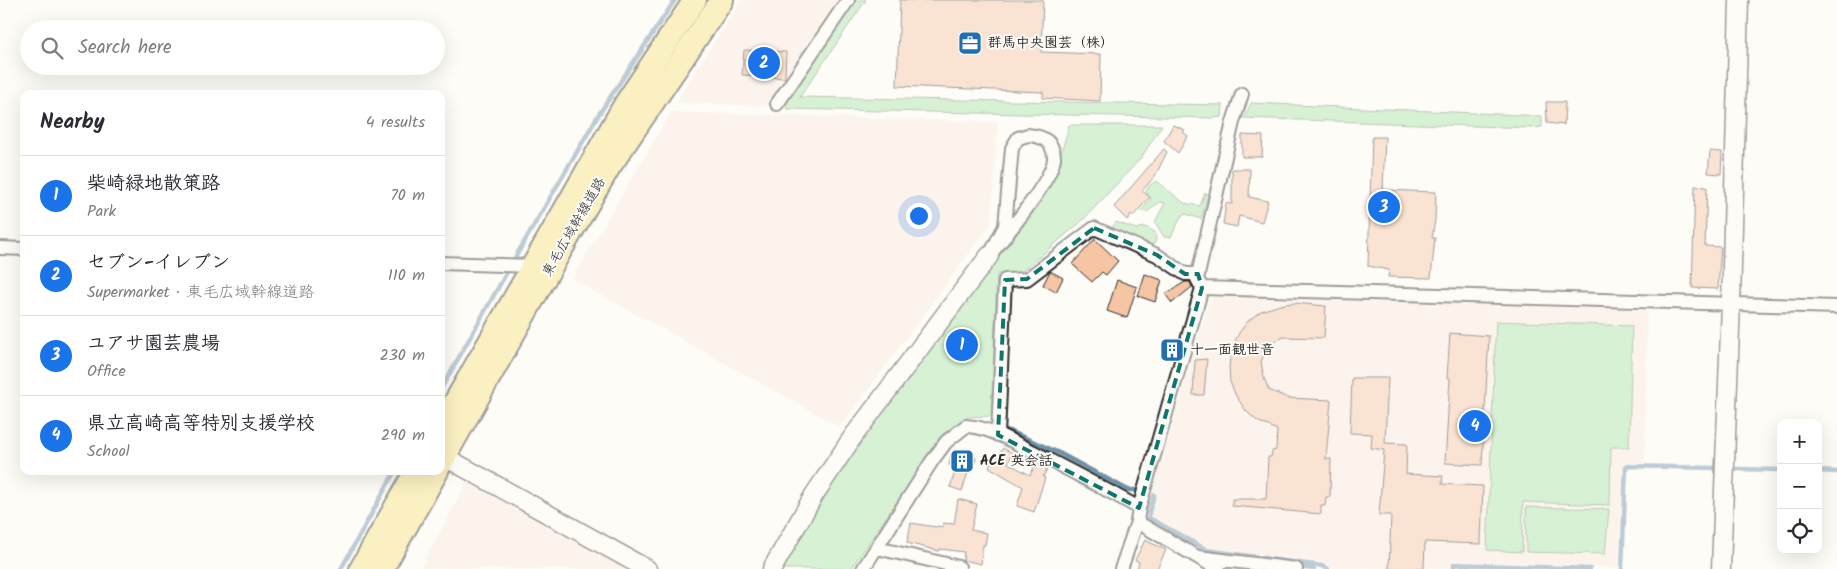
<!DOCTYPE html>
<meta charset="utf-8">
<style>
:root{--surface:#fff;--page:#f7f7f7;--text:#2b2b33;--muted:#7c7c81;--line:#e1e1e2;--accent:#1a73e8}
body{margin:0;font-family:Kalam,"Klee One",sans-serif;background:var(--page);color:var(--text)}
.controls{position:absolute;right:15px;bottom:15px;display:grid;overflow:hidden;border-radius:10px;box-shadow:0 5px 20px #0002}
.controls button{width:45px;height:45px;display:grid;place-items:center;padding:0;border:0;border-bottom:1px solid var(--line);background:var(--surface);color:var(--text);font:25px sans-serif}
.you{position:absolute;left:918px;top:215px;width:18px;height:18px;margin:-12px;border:4px solid #fff;border-radius:50%;background:#1a73e8;box-shadow:0 0 0 8px #1a73e833}
.badge{display:grid;place-items:center;width:32px;height:32px;border-radius:50%;background:var(--accent);color:#fff;font-size:16px;font-weight:700}
.pin{position:absolute;translate:-50% -50%;border:2px solid #fff;box-shadow:0 1px 5px #0006}
.list{margin:0;padding:0;list-style:none}
h2{display:flex;justify-content:space-between;align-items:center;height:65px;margin:0;padding:0 20px;font-size:21px}
h2 small{font-size:16px;font-weight:400;color:var(--muted)}
.list li{display:grid;grid-template-columns:32px 1fr auto;gap:15px;align-items:center;box-sizing:border-box;height:80px;padding:0 20px;border-top:1px solid var(--line)}
.list b{display:block;font-size:19px;white-space:nowrap}
.list p{margin:0;font-size:16px;white-space:nowrap;color:var(--muted)}
.list em{font-size:16px;font-style:normal;color:var(--muted)}
.icon{flex:none;width:28px;height:28px;fill:none;stroke:currentColor;stroke-width:2;stroke-linecap:round;stroke-linejoin:round}
.map{position:relative;flex:none;width:1837px;height:569px;overflow:hidden}
.search{position:absolute;background:var(--surface);box-shadow:0 5px 20px #0002;left:20px;top:20px;width:425px;height:55px;display:flex;align-items:center;gap:12px;box-sizing:border-box;padding:0 18px;border-radius:28px;color:var(--muted);font-size:19px}
.panel{position:absolute;background:var(--surface);box-shadow:0 5px 20px #0002;left:20px;top:90px;width:425px;height:385px;border-radius:10px}
.map>svg:first-child{display:block}
.built{fill:#fbecde}
.green{fill:#a9e4a9;stroke:#6a886a}
.lines{fill:none;stroke-linecap:round;stroke-linejoin:round}
.stream{stroke:#7092a9;stroke-width:4.5}
.building{fill:#f5c5a4;stroke:#2b2b2b}
.street-casing{stroke:#2b2b2b;stroke-width:16}
.secondary-casing{stroke:#2b2b2b;stroke-width:21}
.highway-casing{stroke:#2b2b2b;stroke-width:26}
.street{stroke:#fdfcf7;stroke-width:12}
.secondary{stroke:#fdfcf7;stroke-width:18}
.highway{stroke:#f6e381;stroke-width:22}
.marked{fill:none;stroke:#0f766e;stroke-width:4;stroke-dasharray:10 6;stroke-linejoin:round}
.labels{text-anchor:middle;dominant-baseline:central;stroke-width:4;stroke-linejoin:round;paint-order:stroke}
.poi-label{font-size:14px;font-weight:bold;fill:#2b2b2b;stroke:#fdfcf7;text-anchor:start}
.street-label{font-size:14px;fill:#2b2b2b;stroke:#fdfcf7}
</style>
<div class="map">
<svg width="1837" height="569" viewBox="0 0 1837 569">
<rect width="100%" height="100%" fill="#fdfcf7"/>
<filter id="ink" filterUnits="userSpaceOnUse"><feTurbulence type="fractalNoise" baseFrequency=".02" numOctaves="2"/><feDisplacementMap in="SourceGraphic" scale="10" xChannelSelector="R" yChannelSelector="G"/><feConvolveMatrix kernelMatrix="1 2 1 2 8 2 1 2 1" color-interpolation-filters="sRGB"/></filter>
<g filter="url(#ink)">
<!-- built -->
<path class="built" d="M742 0H840L768 106 676 103 691 77Z
M671 112 998 122 991 224 840 427 572 279Z
M1218 294 1647 310 1645 463H1624L1618 568 1452 561 1451 569H1333L1323 563 1207 547 1147 519 1146 512 1209 300Z
M468 479 630 569H420Z"/>
<!-- green -->
<path class="green" d="M856 0H866L800 97 1223 105 1222 117 1213 118 787 109 786 99Z
M1251 103 1542 116V127L1531 128 1244 118Z
M1069 125H1162L1141 158 1083 220 1024 270 1015 273 997 274 991 416 968 417 943 434 851 569H781V567L864 434 1056 172Z
M1157 181 1184 203 1200 206 1205 193 1208 194 1201 219 1186 214 1182 215 1171 237H1164L1155 222 1165 203 1160 202 1147 212 1141 211 1151 199 1146 191 1150 185Z
M1116 222 1136 229 1145 227 1155 232 1156 240 1151 249 1111 230Z
M1496 321 1632 326 1629 447H1611L1610 505 1523 502 1522 552 1487 550Z
M1526 507 1609 509 1605 554 1526 552Z"/>
<g class="lines">
<!-- stream -->
<path class="stream" d="M441 389 516 256 599 114 675 0
M1007 430 1059 453 1128 490H1135
M1735 469 1781 470
M1818 471 1837 472
M1154 495 1149 512V518L1207 550 1322 566 1328 569
M1298 567 1314 569
M341 569 395 471
M1454 569V564L1590 569
M1622 569 1626 466 1716 468"/>
</g>
<!-- building -->
<path class="building" d="M900 0H1043L1041 52 1101 54 1100 101 1043 98V92L897 86Z
M744 50 786 52 785 78 742 75Z
M1546 102H1565L1564 125 1547 123Z
M1173 125 1185 130 1183 132 1188 136 1178 153 1164 141Z
M1242 135 1263 136 1262 157H1242Z
M1372 137H1385L1383 190 1436 192 1435 220 1432 238H1435L1431 278 1388 277 1389 270 1368 266Z
M1164 149 1167 152 1155 176 1142 191 1150 197 1133 216 1131 214 1127 220 1114 207Z
M1710 151 1722 152 1721 174 1708 173Z
M1232 169H1250L1249 197 1268 201 1262 222 1239 216 1237 227 1223 224 1226 203 1232 204Z
M1695 186 1707 187 1705 246 1721 247 1718 289 1692 288Z
M1095 239 1118 261 1106 275 1102 272 1092 282 1072 264Z
M1050 271 1063 278 1056 292 1043 285Z
M1145 274 1162 280 1155 302 1138 296Z
M1117 280 1137 287 1127 318 1107 311Z
M1185 282H1190L1192 287 1172 303 1165 294Z
M1294 303 1326 306 1324 338 1284 337 1272 342 1266 349 1261 362 1264 378 1269 390 1288 398 1331 400 1326 459H1331L1330 497H1326L1325 506 1321 505V514L1232 506V499H1266L1268 457H1271L1272 451 1276 450 1277 430 1257 421 1246 411 1236 396 1230 382 1229 368 1231 349 1239 333 1248 321 1261 311 1280 305Z
M1450 333 1489 336 1482 465 1445 463 1450 378H1447Z
M1207 359 1204 395H1193L1195 360Z
M1352 378H1388L1385 443 1407 444 1406 474 1443 476 1442 484 1483 486 1481 544 1425 542 1424 569H1389L1391 515H1379L1384 450 1371 448 1372 434 1350 433Z
M1003 448 1012 453 1008 463 1030 475 1036 464 1047 469 1043 477 1045 478 1034 512 1017 506 1023 487 989 467 994 454 998 457Z
M952 453 976 458 973 470 969 469 962 491 950 487 957 466 949 465Z
M958 499 977 504 971 530 987 533 985 545H983L981 564 963 560 964 552 940 549 939 551 907 543 911 523 936 527 937 526 943 527V523L954 524Z
M1145 540 1166 550 1157 569H1137L1139 562 1135 560Z"/>
<g class="lines">
<!-- street casing -->
<g class="street-casing">
<path id="street" d="M777 104 848 0
M1028 135C1042 136 1053 141 1054 157 1055 177 1003 239 989 256L1005 226 1012 148 1018 138Z
M0 248 24 249
M441 263 532 266
M1202 288 1837 307
M998 435 1005 280 1027 279 1094 228 1157 255 1185 274H1198
M1137 522 1218 569
M877 548 959 567
M1198 557 1296 569
M863 569 932 461 946 442 966 426C990 427 1013 442 1034 452 1069 470 1104 488 1139 508
M1121 569 1137 522 1139 508 1202 288 1197 279 1233 122 1242 94"/>
</g>
<!-- secondary casing -->
<g class="secondary-casing">
<path id="secondary" d="M445 457 647 569
M772 569 814 495 852 438 989 256
M1721 569 1731 303 1739 0"/>
</g>
<!-- highway casing -->
<g class="highway-casing">
<path id="highway" d="M441 427 626 103 695 0
M441 463 552 265 609 167 722 0
M361 569 416 471
M382 569 437 471"/>
</g>
<!-- street -->
<use href="#street" class="street"/>
<!-- secondary -->
<use href="#secondary" class="secondary"/>
<!-- highway -->
<use href="#highway" class="highway"/>
</g>
</g>
<!-- marked area -->
<path d="M0 0H1837V569H0ZM1094 228 1157 255 1185 274H1198L1202 288 1139 508 998 435 1005 280 1027 279Z" fill="#fdfcf7" fill-opacity=".55" fill-rule="evenodd"/>
<path class="marked" d="M1094 228 1157 255 1185 274H1198L1202 288 1139 508 998 435 1005 280 1027 279Z"/>
<!-- icons -->
<defs>
<g id="office-square" transform="scale(1.25)"><rect x="-9" y="-9" width="18" height="18" rx="4" fill="#1f6fb2" stroke="#fdfcf7"/><path d="M-6-3h4V-5.5h4V-3h4V5H-6ZM-1-4.5V-3h2v-1.5ZM-6 0V1H6V0Z" fill="#fff"/></g>
<g id="building-square" transform="scale(1.25)"><rect x="-9" y="-9" width="18" height="18" rx="4" fill="#1f6fb2" stroke="#fdfcf7"/><path d="M-4-6H4V6H1V3H-1V6H-4ZM-2.5-4.3h1.7v1.8h-1.7ZM.8-4.3h1.7v1.8H.8ZM-2.5-1h1.7V.8h-1.7ZM.8-1h1.7V.8H.8Z" fill="#fff"/></g>
</defs>
<g fill-rule="evenodd">
<use href="#office-square" x="970" y="43"/>
<use href="#building-square" x="1172" y="350"/>
<use href="#building-square" x="962" y="461"/>
</g>
<g class="labels">
<!-- poi labels -->
<g class="poi-label">
<text x="988" y="43">群馬中央園芸（株）</text>
<text x="1190" y="350">十一面観世音</text>
<text x="980" y="461">ACE 英会話</text>
</g>
<!-- street labels -->
<g class="street-label">
<text transform="translate(574 227) rotate(-60)">東毛広域幹線道路</text>
</g>
</g>
</svg>
<div class="controls">
<button>+</button>
<button>−</button>
<button><svg class="icon" aria-label="locate" viewBox="0 0 24 24"><circle cx="12" cy="12" r="6"/><path d="M12 2v4M12 18v4M2 12h4M18 12h4"/></svg></button>
</div>
<div class="you"></div>
<div class="pin badge" style="left:962px;top:345px">1</div>
<div class="pin badge" style="left:764px;top:63px">2</div>
<div class="pin badge" style="left:1384px;top:207px">3</div>
<div class="pin badge" style="left:1475px;top:426px">4</div>
<div class="search"><svg class="icon" aria-label="search" viewBox="0 0 24 24"><circle cx="10" cy="10" r="6"/><path d="M15 15l6 6"/></svg>Search here</div>
<section class="panel">
<h2>Nearby<small>4 results</small></h2>
<ul class="list">
<li><span class="badge">1</span><div><b>柴崎緑地散策路</b><p>Park</p></div><em>70 m</em></li>
<li><span class="badge">2</span><div><b>セブン-イレブン</b><p>Supermarket · 東毛広域幹線道路</p></div><em>110 m</em></li>
<li><span class="badge">3</span><div><b>ユアサ園芸農場</b><p>Office</p></div><em>230 m</em></li>
<li><span class="badge">4</span><div><b>県立高崎高等特別支援学校</b><p>School</p></div><em>290 m</em></li>
</ul>
</section>
</div>
